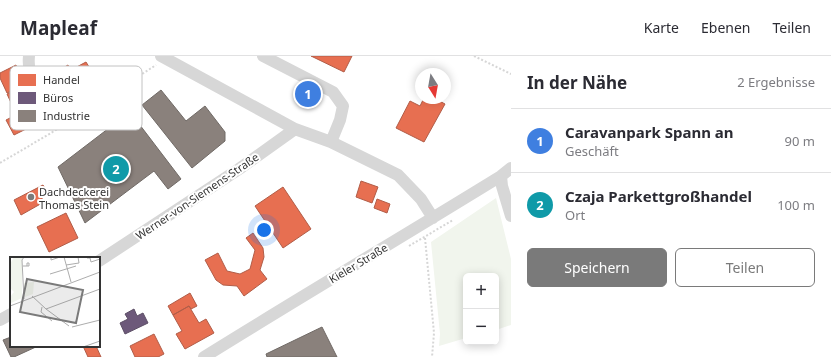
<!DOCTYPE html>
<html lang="de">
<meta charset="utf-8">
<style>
:root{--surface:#fff;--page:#f7f7f7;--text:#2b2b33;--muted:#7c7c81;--line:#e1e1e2;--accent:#7a7a7a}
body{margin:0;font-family:"Noto Sans",sans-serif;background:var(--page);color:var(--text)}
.controls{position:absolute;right:12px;bottom:12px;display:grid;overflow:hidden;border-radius:6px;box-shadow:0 2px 10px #0003}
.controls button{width:36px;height:36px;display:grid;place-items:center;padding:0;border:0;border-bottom:1px solid var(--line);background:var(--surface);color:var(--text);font:20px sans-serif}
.compass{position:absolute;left:415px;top:12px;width:36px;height:36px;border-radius:50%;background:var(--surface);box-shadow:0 2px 10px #0003;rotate:169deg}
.you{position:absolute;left:264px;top:174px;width:14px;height:14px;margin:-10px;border:3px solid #fff;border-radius:50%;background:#1a73e8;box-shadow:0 0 0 6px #1a73e833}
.badge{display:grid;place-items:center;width:26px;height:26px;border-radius:50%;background:var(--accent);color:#fff;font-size:13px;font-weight:700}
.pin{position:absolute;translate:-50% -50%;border:2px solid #fff;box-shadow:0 1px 4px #0006}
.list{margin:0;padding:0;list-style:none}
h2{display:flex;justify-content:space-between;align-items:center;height:52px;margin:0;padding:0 16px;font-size:17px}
h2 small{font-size:13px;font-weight:400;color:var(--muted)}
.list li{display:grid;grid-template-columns:26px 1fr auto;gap:12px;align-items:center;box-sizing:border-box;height:64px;padding:0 16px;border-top:1px solid var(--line)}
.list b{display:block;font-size:15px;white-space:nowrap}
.list p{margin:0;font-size:13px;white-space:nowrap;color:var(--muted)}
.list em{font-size:13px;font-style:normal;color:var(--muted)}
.actions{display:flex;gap:8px;padding:12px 16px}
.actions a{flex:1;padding:9px 0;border:1px solid var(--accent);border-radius:6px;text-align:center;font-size:14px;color:var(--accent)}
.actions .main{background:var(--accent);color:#fff}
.map{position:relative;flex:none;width:511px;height:301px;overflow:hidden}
header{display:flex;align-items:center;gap:24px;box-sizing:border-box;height:56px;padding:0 20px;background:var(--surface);border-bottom:1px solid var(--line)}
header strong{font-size:19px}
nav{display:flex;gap:22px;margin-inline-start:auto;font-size:14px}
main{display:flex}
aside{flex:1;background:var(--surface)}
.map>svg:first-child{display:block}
.green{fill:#f1f5ed}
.shops{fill:#e76f51;stroke:#b15d48}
.offices{fill:#6d597a;stroke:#5c4e65}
.industry{fill:#8a817c;stroke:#706a66}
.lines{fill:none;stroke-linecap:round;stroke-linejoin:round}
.path{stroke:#d6d6d6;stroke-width:2;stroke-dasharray:2 2;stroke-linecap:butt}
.minor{stroke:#d7d7d7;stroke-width:12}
.poi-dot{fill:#7a7a7a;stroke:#fff;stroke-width:1.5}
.labels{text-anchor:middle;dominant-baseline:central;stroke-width:4;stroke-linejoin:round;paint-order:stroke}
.poi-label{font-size:11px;fill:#333;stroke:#fff;text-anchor:start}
.street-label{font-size:11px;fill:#333;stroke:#fff}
.inset-road{fill:none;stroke:#adadad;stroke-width:1}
.view{fill:#7a7a7a;fill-opacity:0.15;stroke:#7a7a7a;stroke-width:2}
.inset-edge{fill:none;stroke:#333;stroke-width:2}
.key{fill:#fff;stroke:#c2c2c2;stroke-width:1}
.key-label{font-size:11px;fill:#333}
</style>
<header>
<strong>Mapleaf</strong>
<nav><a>Karte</a><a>Ebenen</a><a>Teilen</a></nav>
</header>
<main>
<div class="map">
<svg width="511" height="301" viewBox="0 0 511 301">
<rect width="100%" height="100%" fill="#fff"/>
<!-- green -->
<path class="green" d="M496 142 511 203V269L496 274V220H466V282L439 290 440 278 431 186Z"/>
<!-- shops -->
<path class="shops" d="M311 0H352L344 16Z
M86 6 101 30 68 50 49 20 68 9 71 14Z
M16 9 26 28 7 37 0 22V17Z
M24 30 30 42 13 51 7 38Z
M424 42H434L445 48 424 86 396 72 410 45 420 50Z
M36 49 44 64 14 79 6 64Z
M361 125 378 131 372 147 356 141Z
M43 129 46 134 39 137 44 146 21 159 14 144Z
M283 131 311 173 283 192 255 150Z
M377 143 390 148 387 157 374 152Z
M66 157 78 182 49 196 37 171Z
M253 177 263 192 264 201 260 214 267 223 244 240 237 230 223 229 216 224 205 204 218 197 227 215 240 218 250 213 255 194 246 182Z
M190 237 197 250 191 253 189 250 173 259 168 250Z
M189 250 199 267 206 263 214 277 185 293 176 278 182 275 173 259Z
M154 278 164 298 158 301H135L130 290Z
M83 290H96L101 301H88Z"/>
<!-- offices -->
<path class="offices" d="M134 253 137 260 143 257 148 267 125 278 120 267 128 263 125 258Z"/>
<!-- industry -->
<path class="industry" d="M161 34 186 65 205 50 225 76V85L192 112 142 49Z
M130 56 181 123 168 133 154 115 85 167 58 111Z
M322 271 337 301H267L266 298Z
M11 281V290H38L14 301H11L3 284Z"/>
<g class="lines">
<!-- path -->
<path class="path" d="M474 0 511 18
M0 107 51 77 156 9
M425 182 434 277 432 301
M409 190 453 164"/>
<!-- minor -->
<path class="minor" d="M29 0C27 20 36 31 52 40
M161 0 295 73
M263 0 333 36 343 50 340 64 331 86
M501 120 502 130 511 160
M99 205 239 113 295 73 331 86 398 119 421 143 433 162
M0 264 11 258
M204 301C302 240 402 181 501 120L511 112"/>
</g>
<!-- markers -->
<circle class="poi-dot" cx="31" cy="141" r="4"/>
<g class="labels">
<!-- poi labels -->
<g class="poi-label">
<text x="39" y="135">Dachdeckerei<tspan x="39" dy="13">Thomas Stein</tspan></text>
</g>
<!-- street labels -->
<g class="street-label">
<text transform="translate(197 140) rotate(-34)">Werner-von-Siemens-Straße</text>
<text transform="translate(358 207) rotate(-31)">Kieler Straße</text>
</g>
</g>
<!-- overview -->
<g transform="translate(10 201)">
<rect width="90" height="90" fill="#fff"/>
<path d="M4 0H12V41L1 46 0 40 4 35 0 31V7ZM24 25 23 37 15 40 14 26Z" fill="#f1f5ed"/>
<path class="inset-road" d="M41 0V3L50 0M54 0 61 25M77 1H80L81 5 90 2M56 8 69 6 68 0M13 9H19V6H17V9M40 17 66 9M22 39 36 52 90 32M14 42 12 3 14 0M0 49 90 15M32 50 31 55 42 64M36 52 59 69M62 70 90 63M73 90 90 84"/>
<path class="view" d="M17 22 73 33 66 66 10 55Z"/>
<rect width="90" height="90" class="inset-edge"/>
</g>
<!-- legend -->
<rect x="10" y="10" width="132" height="64" rx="6" class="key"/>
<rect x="18" y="18" width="18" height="12" fill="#e76f51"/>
<rect x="18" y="36" width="18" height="12" fill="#6d597a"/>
<rect x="18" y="54" width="18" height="12" fill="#8a817c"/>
<g class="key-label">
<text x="43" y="28">Handel</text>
<text x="43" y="46">Büros</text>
<text x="43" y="64">Industrie</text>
</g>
</svg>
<div class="controls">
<button>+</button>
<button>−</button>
</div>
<svg class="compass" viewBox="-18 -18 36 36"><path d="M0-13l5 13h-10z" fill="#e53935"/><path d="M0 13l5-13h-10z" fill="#7c7c81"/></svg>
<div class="you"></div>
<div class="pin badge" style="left:308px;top:38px;background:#3f7fe0">1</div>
<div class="pin badge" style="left:116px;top:113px;background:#0f9aa8">2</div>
</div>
<aside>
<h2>In der Nähe<small>2 Ergebnisse</small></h2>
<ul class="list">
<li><span class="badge" style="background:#3f7fe0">1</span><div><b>Caravanpark Spann an</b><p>Geschäft</p></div><em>90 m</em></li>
<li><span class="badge" style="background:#0f9aa8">2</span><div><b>Czaja Parkettgroßhandel</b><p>Ort</p></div><em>100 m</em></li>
</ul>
<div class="actions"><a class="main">Speichern</a><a>Teilen</a></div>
</aside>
</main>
